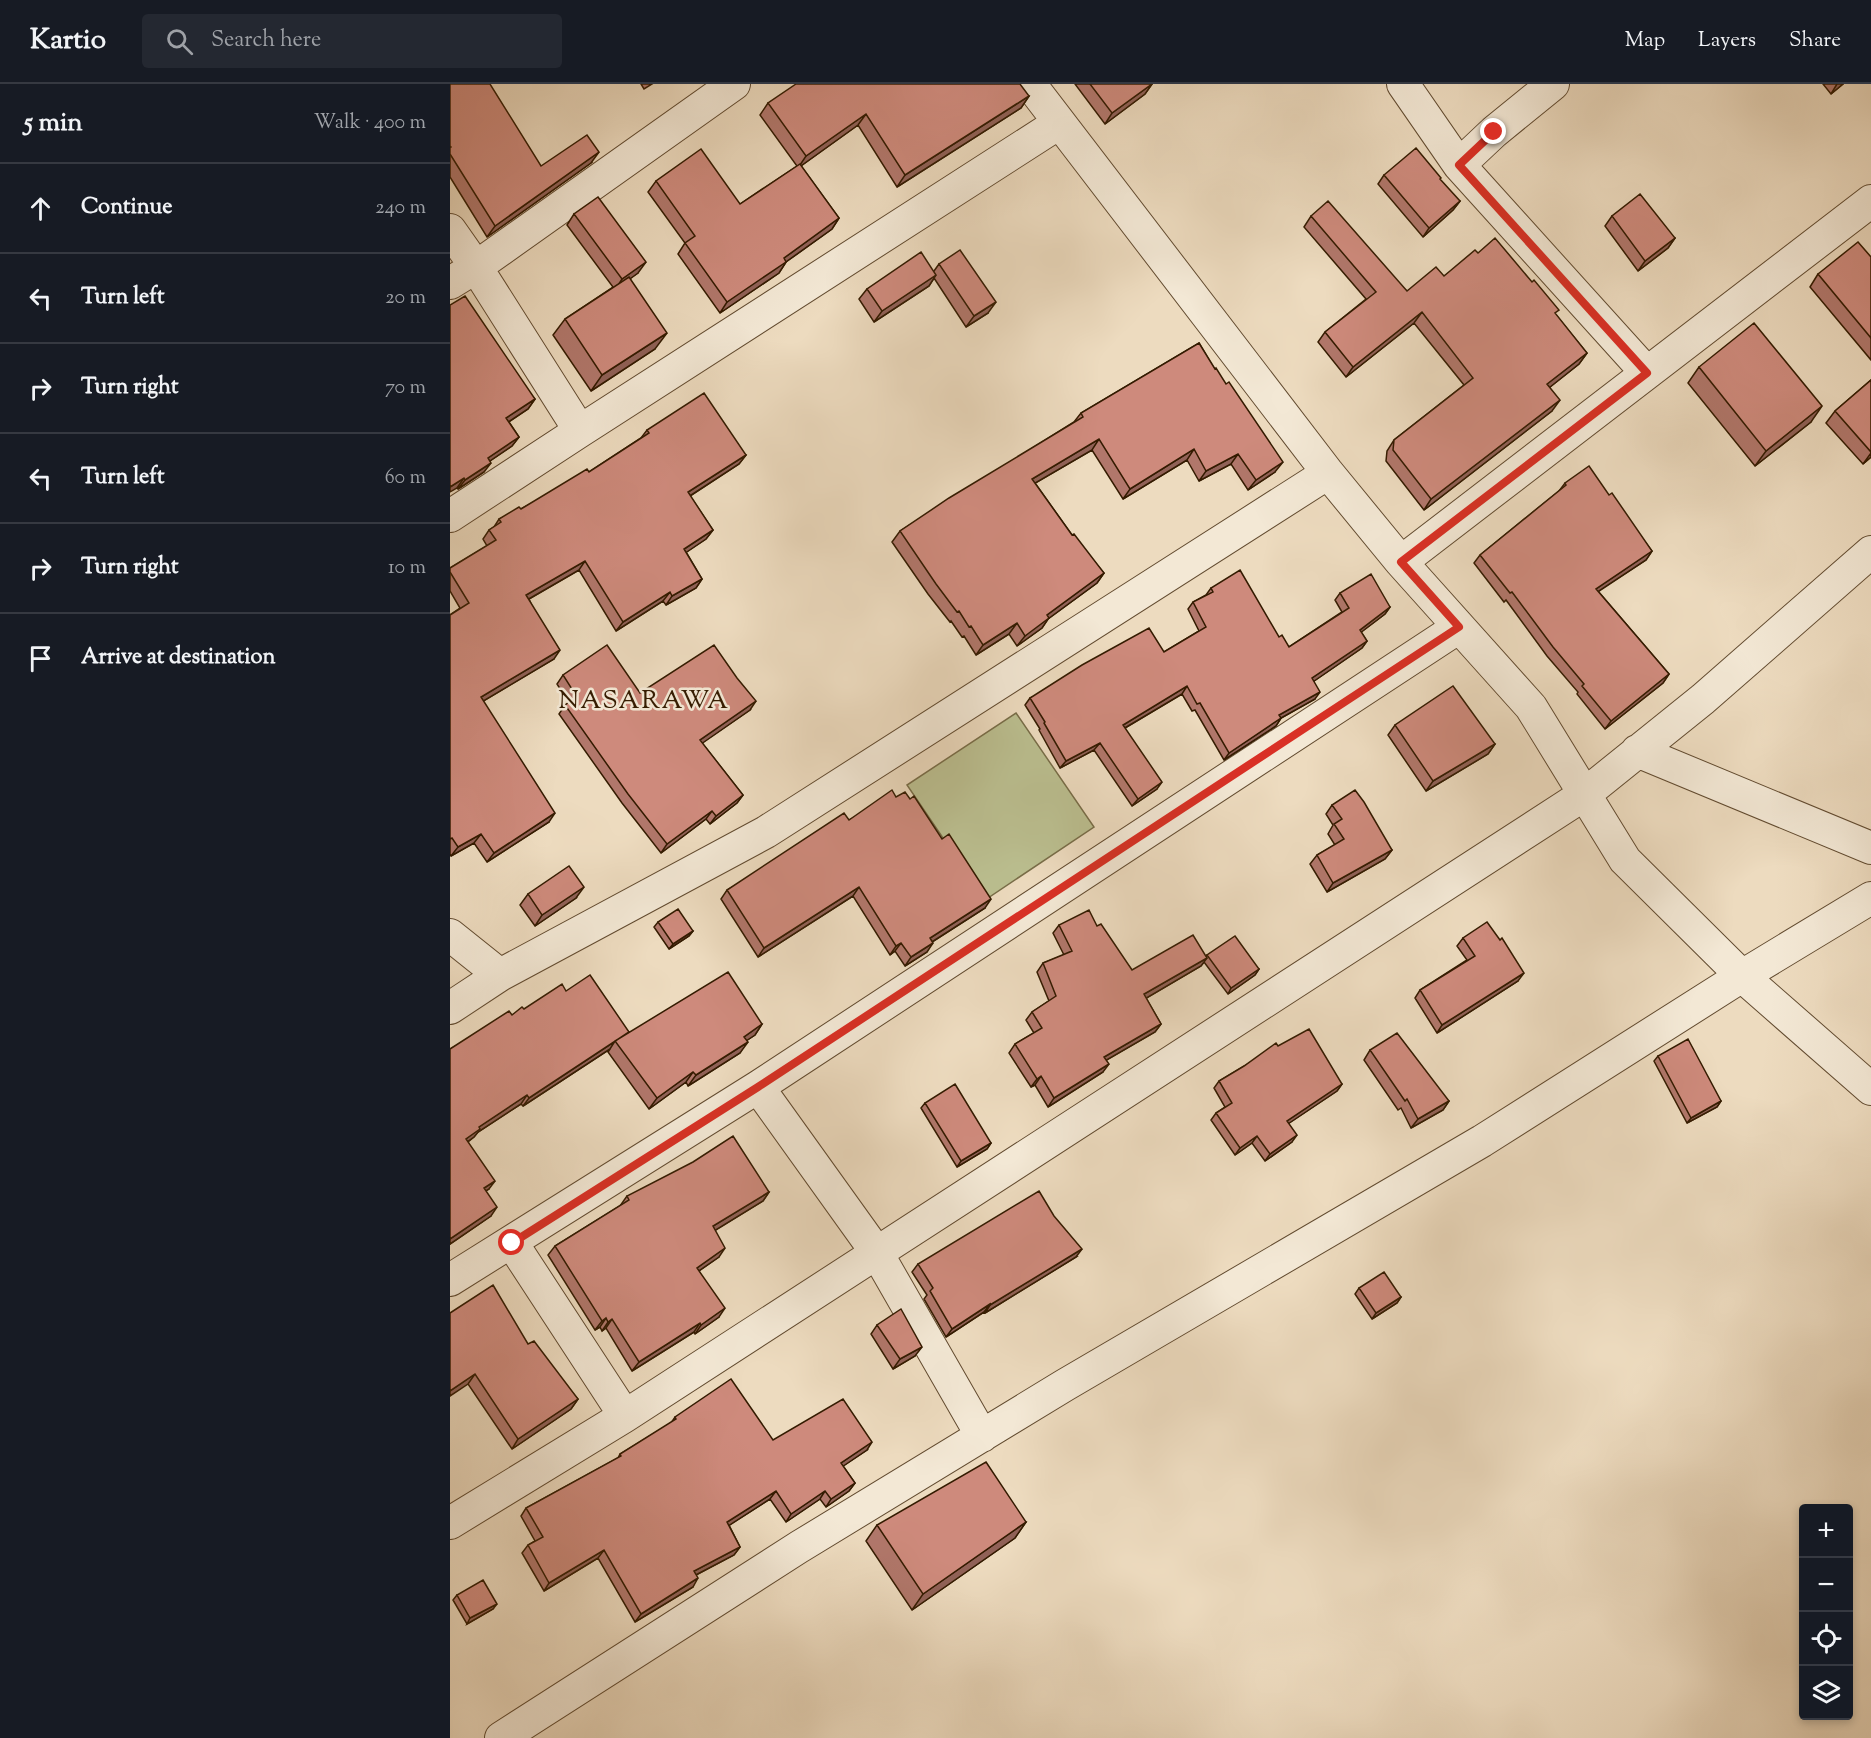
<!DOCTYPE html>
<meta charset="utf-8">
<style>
:root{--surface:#171b24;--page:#242831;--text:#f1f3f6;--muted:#9ea1a6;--line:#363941}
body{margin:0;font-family:"Sorts Mill Goudy",serif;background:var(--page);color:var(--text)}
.controls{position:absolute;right:18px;bottom:18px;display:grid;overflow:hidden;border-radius:6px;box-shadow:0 3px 9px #0003}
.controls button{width:54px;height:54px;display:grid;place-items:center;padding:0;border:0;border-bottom:2px solid var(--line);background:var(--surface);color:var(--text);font:30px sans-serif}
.stop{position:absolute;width:18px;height:18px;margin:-14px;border:4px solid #d93025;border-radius:50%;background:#fff}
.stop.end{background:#d93025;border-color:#fff;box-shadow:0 2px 6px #0008}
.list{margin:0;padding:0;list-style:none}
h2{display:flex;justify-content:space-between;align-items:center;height:78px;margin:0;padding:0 24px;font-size:26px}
h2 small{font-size:20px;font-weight:400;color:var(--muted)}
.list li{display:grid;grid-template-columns:39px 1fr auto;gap:18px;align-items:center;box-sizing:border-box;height:90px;padding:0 24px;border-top:2px solid var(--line)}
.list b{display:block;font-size:22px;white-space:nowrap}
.list em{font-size:20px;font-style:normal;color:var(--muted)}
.icon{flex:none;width:33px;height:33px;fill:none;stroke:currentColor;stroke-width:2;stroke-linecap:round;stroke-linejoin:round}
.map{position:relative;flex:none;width:1421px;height:1654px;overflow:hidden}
header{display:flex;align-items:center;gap:36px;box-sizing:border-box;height:84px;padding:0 30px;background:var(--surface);border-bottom:2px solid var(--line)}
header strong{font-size:28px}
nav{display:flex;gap:33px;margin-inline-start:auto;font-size:21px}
.search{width:420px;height:54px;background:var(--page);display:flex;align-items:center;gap:15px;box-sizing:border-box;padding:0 21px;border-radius:6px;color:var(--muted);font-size:22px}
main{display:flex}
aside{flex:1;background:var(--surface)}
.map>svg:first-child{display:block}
.green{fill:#bbbf90;stroke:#786d48;stroke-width:1.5}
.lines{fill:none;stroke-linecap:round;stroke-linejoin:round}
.street-casing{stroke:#624b30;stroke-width:34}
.street{stroke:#f3e8d5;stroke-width:32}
.wall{fill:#b1776b;stroke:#341b00;stroke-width:1.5}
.shaded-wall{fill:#906157;stroke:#341b00;stroke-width:1.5}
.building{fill:#ce8a7c;stroke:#341b00;stroke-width:1.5}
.route{stroke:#d93025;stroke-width:8}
.labels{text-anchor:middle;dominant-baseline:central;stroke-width:5;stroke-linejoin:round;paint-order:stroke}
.quarter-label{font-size:26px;letter-spacing:1.5px;fill:#341b00;stroke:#f3e8d5}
</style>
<header>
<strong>Kartio</strong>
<div class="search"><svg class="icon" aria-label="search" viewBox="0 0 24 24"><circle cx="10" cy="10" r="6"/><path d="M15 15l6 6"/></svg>Search here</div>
<nav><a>Map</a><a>Layers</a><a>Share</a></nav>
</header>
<main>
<aside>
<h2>5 min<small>Walk · 400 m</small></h2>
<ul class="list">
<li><svg class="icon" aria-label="ahead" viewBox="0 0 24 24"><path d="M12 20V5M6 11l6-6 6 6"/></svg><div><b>Continue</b></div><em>240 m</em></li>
<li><svg class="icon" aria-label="left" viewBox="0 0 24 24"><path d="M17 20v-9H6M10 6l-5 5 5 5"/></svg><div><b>Turn left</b></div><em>20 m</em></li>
<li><svg class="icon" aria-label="right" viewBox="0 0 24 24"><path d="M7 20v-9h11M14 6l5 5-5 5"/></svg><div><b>Turn right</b></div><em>70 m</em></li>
<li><svg class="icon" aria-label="left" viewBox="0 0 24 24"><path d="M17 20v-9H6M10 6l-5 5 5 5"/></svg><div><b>Turn left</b></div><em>60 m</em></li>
<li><svg class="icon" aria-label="right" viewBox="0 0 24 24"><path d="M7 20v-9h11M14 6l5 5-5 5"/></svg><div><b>Turn right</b></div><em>10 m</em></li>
<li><svg class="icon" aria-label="arrive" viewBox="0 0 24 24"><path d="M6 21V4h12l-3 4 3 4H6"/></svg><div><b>Arrive at destination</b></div></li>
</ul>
</aside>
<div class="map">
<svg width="1421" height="1654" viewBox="0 0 1421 1654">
<rect width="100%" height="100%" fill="#eddbbf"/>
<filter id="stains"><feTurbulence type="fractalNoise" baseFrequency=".00333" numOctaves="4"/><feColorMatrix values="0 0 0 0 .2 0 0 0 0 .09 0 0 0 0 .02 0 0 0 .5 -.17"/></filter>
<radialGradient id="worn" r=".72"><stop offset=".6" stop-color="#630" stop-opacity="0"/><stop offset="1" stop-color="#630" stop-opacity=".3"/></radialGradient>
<!-- green -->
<path class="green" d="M566 629 644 743 535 816 457 701Z"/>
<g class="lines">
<!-- street casing -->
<g class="street-casing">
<path id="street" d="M580 0 878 389 951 478 1081 623 1175 776 1292 892 1421 1005
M953 0 1009 81 1197 289
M1009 81 1044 48 1103 0
M0 146 26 183 130 347
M0 199 26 183 284 0
M0 432 130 347 609 39
M951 478 1421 117
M1187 667 1421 764
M0 851 50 891
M0 924 50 891 316 748 878 389
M308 1003 427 1169 532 1352
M62 1159 175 1332
M0 1196 308 1003 1009 543
M0 1439 175 1332 1135 710 1253 615 1421 468
M51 1654 349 1463 615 1301 1032 1057 1292 892 1421 814"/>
</g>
<!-- street -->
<use href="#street" class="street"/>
</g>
<!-- wall -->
<path class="wall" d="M0 0 91 82 141 79 37 153 0 93Z
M191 0H202L194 5Z
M625 0H702L695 10 655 40Z
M1373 0H1393L1381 10Z
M579 12 571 24 447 103 408 41 351 82 389 134 382 145 336 178 329 189 270 229 228 170 235 159 198 108 206 97 290 120 347 82 310 31 318 19Z
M934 91 1010 117 1003 126 973 153 928 100Z
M124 130 188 189 180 194 205 265 141 307 103 251 115 235 163 203 117 141Z
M861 132 957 207 994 192 1028 169 1106 231 1137 269 1129 280 1100 303 1102 327 974 426 936 377 937 367 944 356 1014 301 964 239 896 293 868 258 875 248 916 215 854 143Z
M1162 132 1225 154 1218 164 1188 187 1155 142Z
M1421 173V276L1360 203 1368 190Z
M489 180 538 229 516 243 484 194 479 202 424 238 409 215 417 205 484 187Z
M0 221 85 315 78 325 59 338 69 353 62 362 40 377 34 388 8 405 7 404Z
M749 259 825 388 798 406 781 380 749 397 737 376 673 415 642 366 585 399 622 451 654 489 647 499 598 535 592 544 567 562 559 550 526 571 514 552 512 553 501 537 500 538 478 510 442 458 450 447 624 338 631 329Z
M1249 283 1361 338 1305 382 1238 299Z
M1421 296V373L1413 380 1376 339 1385 327Z
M197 346 296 371 289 380 240 412 263 446 256 455 236 468 252 495 246 504 216 521 213 517 166 547 129 486 79 515 104 575 33 617 99 738 37 778 24 759 1 772 0 770V531L10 524 0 507V484L37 462 33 455 39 446 44 443 49 435 71 425 139 388 191 354Z
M1115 399 1159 411 1202 467 1196 476 1148 507 1219 590 1213 599 1155 645 1127 610 1128 608 1097 572 1056 516 1054 518 1024 479 1030 471 1109 407Z
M761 504 829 553 839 563 892 528 885 516 890 509 940 523 935 530 911 548 917 557 912 564 864 597 865 615 831 634 826 642 774 676 745 626 742 627 732 610 675 644 707 705 682 722 644 666 610 684 589 646 590 645 575 621 580 614 714 568 749 547 738 525 743 518 756 511Z
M113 591 190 609 300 626 252 659 293 711 287 719 260 740 256 735 211 769 172 719 109 630 115 621 119 619 107 600Z
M945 641 1045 660 1038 670 976 707 938 651Z
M446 713 535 824 482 858 477 868 455 882 445 867 440 871 403 812 308 873 271 815 277 806 399 736Z
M882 721 942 766 935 775 877 808 860 780 867 771 885 761 878 750 883 741 876 730Z
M78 810 126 814 85 842 70 821Z
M208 838 243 847 239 852 219 865 204 843Z
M609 841 647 842 682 886 756 873 757 871 809 885 805 891 778 910 754 878 751 882 696 914 711 940 705 948 656 976 653 988 598 1023 585 1001 581 1003 559 969 565 960 584 949 576 936 582 928 599 917 587 888 593 879 614 871 603 849Z
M1013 854 1068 897 987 949 965 914 970 906 1017 876 1007 862Z
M116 907 179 948 178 950 312 940 305 951 297 956 290 969 238 1002 236 998 199 1025 158 968 160 965 73 1022 71 1020 28 1048 24 1053 18 1058 39 1105 36 1107 41 1132 0 1160V965L62 931Z
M828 962 892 1000 887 1007 839 1039 842 1058 815 1077 802 1059 785 1071 761 1036 766 1029 775 1023 764 1004 769 997Z
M920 966 999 1017 993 1026 961 1044 951 1024 948 1026 914 976Z
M1208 972 1271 1017 1267 1023 1237 1039 1204 977Z
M475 1019 541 1059 537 1065 507 1083 471 1024Z
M319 1108 313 1117 265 1146 269 1173 249 1187 269 1233 245 1250 244 1248 182 1287 156 1244 152 1247 150 1243 145 1246 98 1171 105 1162 170 1122 177 1112Z
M626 1173 535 1229 534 1228 496 1253 474 1215 477 1211 462 1188 468 1180Z
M909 1204 951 1213 947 1219 922 1235 905 1210Z
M0 1229 78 1260 128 1315 121 1325 62 1365 18 1300Z
M427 1241 465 1272 443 1285 421 1250Z
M225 1333 323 1356 417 1366 393 1382 405 1399 399 1407 376 1423 370 1415 336 1438 320 1415 279 1441 290 1463 284 1471 246 1491 243 1503 185 1538 148 1474 94 1507 72 1469 78 1461 85 1457 71 1432 76 1424 168 1374 170 1370 221 1339Z
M576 1438 565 1454 462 1526 416 1457 427 1441Z
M7 1511 43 1525 17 1540 3 1516Z"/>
<!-- shaded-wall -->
<path class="shaded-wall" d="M702 0 695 10 655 40 662 29Z
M1387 0H1393L1381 10Z
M579 12 571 24 447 103 455 91Z
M416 30 408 41 348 84 356 72Z
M149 68 141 79 37 153 45 142Z
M1010 117 1003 126 973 153 979 144Z
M389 134 382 145 333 180 336 178 329 189 270 229 277 218 334 174Z
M1225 154 1218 164 1188 187 1195 177Z
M196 178 188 189 165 206 172 195Z
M486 191 479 202 424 238 432 227Z
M546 218 538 229 516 243 524 232Z
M972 228 964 239 896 293 903 283Z
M217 249 205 265 141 307 152 291Z
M1137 269 1129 280 1090 311 1097 300Z
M85 315 78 325 49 344 56 334Z
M1110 316 1102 327 974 426 981 415Z
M1372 322 1361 338 1305 382 1316 367Z
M69 353 62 362 31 383 38 374Z
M649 355 642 366 575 405 582 395Z
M744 365 737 376 673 415 680 405Z
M1421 369V373L1413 380Z
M788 370 781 380 749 397 756 387Z
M296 371 289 380 232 417 238 408Z
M833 378 825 388 798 406 806 396Z
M41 379 34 388 8 405 15 396Z
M14 394 7 404 0 408V403Z
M263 446 256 455 228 474 234 465Z
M1202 467 1196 476 1140 513 1146 505Z
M135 477 129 486 70 520 76 511Z
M654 489 647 499 598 535 592 544 567 562 575 552 597 531Z
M252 495 246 504 216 521 222 512Z
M220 508 213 517 166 547 173 538Z
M940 523 935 530 905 553 910 546Z
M567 539 559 550 526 571 533 561Z
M917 557 912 564 857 602 862 594Z
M110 566 104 575 25 622 31 613Z
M1219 590 1213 599 1155 645 1161 637Z
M737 602 732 610 668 648 673 641Z
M870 608 865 615 824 638 829 631Z
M306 617 300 626 244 665 250 656Z
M831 634 826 642 774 676 779 669Z
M650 659 644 666 610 684 616 677Z
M1045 660 1038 670 976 707 983 697Z
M712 698 707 705 682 722 688 715Z
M293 711 287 719 260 740 266 732Z
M262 727 256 735 211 769 217 760Z
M105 729 99 738 37 778 44 769Z
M31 750 24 759 1 772 8 763Z
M942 766 935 775 877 808 883 799Z
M134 803 126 814 85 842 92 831Z
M409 803 403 812 308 873 314 864Z
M541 815 535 824 474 863 480 854Z
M243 847 239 852 219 865 223 860Z
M451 859 445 867 440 871 446 862Z
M483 859 477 868 455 882 461 873Z
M757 874 751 882 688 919 694 910Z
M809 885 805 891 778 910 781 904Z
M1074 889 1068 897 987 949 992 941Z
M312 940 305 951 287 963 294 953Z
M711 940 705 948 648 981 654 973Z
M179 948 173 956 165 957 160 965 73 1022 79 1014Z
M298 958 290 969 238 1002 246 991Z
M659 980 653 988 598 1023 604 1014Z
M243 988 236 998 199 1025 207 1014Z
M591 992 585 1001 581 1003 587 995Z
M892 1000 887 1007 832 1044 837 1037Z
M77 1011 71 1020 28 1048 24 1053 10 1063 16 1055 29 1043Z
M999 1017 993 1026 961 1044 968 1035Z
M1271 1017 1267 1023 1237 1039 1241 1034Z
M847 1051 842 1058 815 1077 820 1070Z
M807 1052 802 1059 785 1071 790 1064Z
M541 1059 537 1065 507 1083 511 1077Z
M45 1097 39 1105 28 1112 34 1104Z
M319 1108 313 1117 256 1152 263 1142Z
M47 1123 41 1132 0 1160V1155Z
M275 1164 269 1173 240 1193 247 1184Z
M632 1165 626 1173 535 1229 540 1221Z
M951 1213 947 1219 922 1235 926 1229Z
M540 1220 534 1228 496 1253 502 1245Z
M275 1224 269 1233 245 1250 251 1241Z
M156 1234 150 1243 145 1246 152 1237Z
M162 1235 156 1244 152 1247 158 1238Z
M250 1239 244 1248 182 1287 189 1278Z
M472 1263 465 1272 443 1285 450 1275Z
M25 1290 18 1300 0 1312V1307Z
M128 1315 121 1325 62 1365 68 1355Z
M422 1358 417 1366 386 1387 391 1379Z
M405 1399 399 1407 376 1423 381 1415Z
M326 1407 320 1415 272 1446 277 1438Z
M375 1407 370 1415 336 1438 341 1430Z
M576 1438 565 1454 462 1526 473 1510Z
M290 1463 284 1471 238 1495 244 1487Z
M154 1466 148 1474 94 1507 99 1499Z
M248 1494 243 1503 185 1538 191 1530Z
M47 1520 43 1525 17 1540 20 1534Z"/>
<!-- building -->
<path class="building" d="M0 0H40L91 82 137 51 149 68 45 142 0 70V64L1 63 0 62Z
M346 0H570L579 12 455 91 416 30 356 72 318 19Z
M640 0H702L662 29Z
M966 64 991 94 990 95 1010 117 979 144 934 91Z
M251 65 290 120 350 80 389 134 334 174 336 178 277 218 235 159 245 152 206 97Z
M1190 110 1225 154 1195 177 1162 132Z
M148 113 196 178 172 195 124 130Z
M878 117 957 207 986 183 994 192 1025 166 1028 169 1045 154 1082 198 1084 196 1109 226 1105 229 1137 269 1097 300 1110 316 981 415 943 366 944 356 1023 294 972 228 903 283 875 248 926 208 861 132Z
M1408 158 1421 173V254L1368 190Z
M510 166 546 218 524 232 489 180Z
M471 168 486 191 432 227 417 205Z
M179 193 217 249 152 291 115 235Z
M15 212 85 315 56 334 69 353 38 374 41 379 15 396 14 394 0 403V221Z
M1304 239 1372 322 1316 367 1249 283Z
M749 259 765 285 766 284 776 300 779 298 833 378 806 396 788 370 756 387 744 365 680 405 649 355 582 395 622 451 624 450 654 489 597 531 599 534 575 552 567 539 533 561 521 542 519 543 509 527 507 528 486 500 450 447 499 414 633 333 631 329Z
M1421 296V368L1385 327Z
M254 309 296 371 238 408 263 446 234 465 252 495 222 512 220 508 173 538 135 477 76 511 110 566 31 613 105 729 44 769 31 750 8 763 2 754 0 755V531L19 519 0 488V484L46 456 39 446 51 438 49 435 69 423 71 425 137 385 139 388 199 349 197 346Z
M1139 382 1159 411 1162 409 1202 467 1146 505 1219 590 1161 637 1132 602 1134 600 1103 563 1062 508 1060 509 1030 471 1116 401 1115 399Z
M790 486 829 553 832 551 839 563 899 524 890 509 921 490 940 523 910 546 917 557 862 594 870 608 829 631 831 634 779 669 750 619 747 620 737 602 673 641 712 698 688 715 650 659 616 677 594 639 595 638 580 614 632 581 699 544 714 568 756 543 743 518 763 508 761 504Z
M157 561 190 609 264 561 287 594 306 617 250 656 293 711 266 732 262 727 217 760 178 710 115 621 127 613 113 591Z
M1003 602 1045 660 983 697 945 641Z
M442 706 446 713 455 708 460 715 464 712 492 755 499 750 541 815 480 854 483 859 461 873 451 859 446 862 409 803 314 864 277 806 394 729 399 736Z
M905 706 914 718 942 766 883 799 867 771 894 755 884 740 892 735 882 721Z
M119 782 134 803 92 831 78 810Z
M228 825 243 847 223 860 208 838Z
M639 826 647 842 651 840 682 886 743 851 757 874 694 910 711 940 654 973 659 980 604 1014 591 992 587 995 565 960 592 944 582 928 606 912 593 879 622 867 609 841Z
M1037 838 1050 856 1052 854 1074 889 992 941 970 906 1025 872 1013 854Z
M785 852 809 885 781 904 757 871Z
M278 888 312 940 294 953 298 958 246 991 243 988 207 1014 165 957Z
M140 891 179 948 79 1014 77 1011 29 1043 30 1045 16 1055 45 1097 34 1104 47 1123 0 1155V965L59 927 62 931 72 923 74 925 112 900 116 907Z
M859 945 892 1000 837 1037 847 1051 820 1070 807 1052 790 1064 766 1029 782 1019 769 997 794 982 826 959 828 962Z
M947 949 999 1017 968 1035 957 1015 955 1017 920 966Z
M1238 955 1271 1017 1241 1034 1208 972Z
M505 1000 541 1059 511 1077 475 1019Z
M283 1052 319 1108 263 1142 275 1164 247 1184 275 1224 251 1241 250 1239 189 1278 162 1235 158 1238 156 1234 152 1237 105 1162 179 1116 177 1112 243 1078Z
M589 1107 604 1132 632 1165 540 1221V1220L502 1245 480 1207 483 1204 468 1180Z
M934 1188 951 1213 926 1229 909 1204Z
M43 1201 78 1260 84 1257 128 1315 68 1355 25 1290 0 1307V1229Z
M451 1225 472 1263 450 1275 427 1241Z
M281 1295 323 1356 393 1315 422 1358 391 1379 405 1399 381 1415 375 1407 341 1430 326 1407 277 1438 290 1463 244 1487 248 1494 191 1530 154 1466 99 1499 78 1461 93 1453 76 1424 171 1372 170 1370 226 1335 225 1333Z
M536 1378 576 1438 473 1510 427 1441Z
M33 1496 47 1520 20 1534 7 1511Z"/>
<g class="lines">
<!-- route -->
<path class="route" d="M62 1159 308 1003 1009 543 951 478 1197 289 1009 81 1044 48"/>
</g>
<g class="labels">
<!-- quarter labels -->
<g class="quarter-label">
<text x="194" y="617">NASARAWA</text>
</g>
</g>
<rect width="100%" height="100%" filter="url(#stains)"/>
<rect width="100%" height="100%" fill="url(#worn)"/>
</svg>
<div class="controls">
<button>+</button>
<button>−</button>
<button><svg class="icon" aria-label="locate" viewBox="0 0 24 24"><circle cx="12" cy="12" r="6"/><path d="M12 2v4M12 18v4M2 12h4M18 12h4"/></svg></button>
<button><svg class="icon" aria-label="layers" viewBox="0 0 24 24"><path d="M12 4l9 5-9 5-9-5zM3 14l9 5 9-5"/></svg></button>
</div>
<div class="stop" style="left:62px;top:1159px"></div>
<div class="stop end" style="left:1044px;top:48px"></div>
</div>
</main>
